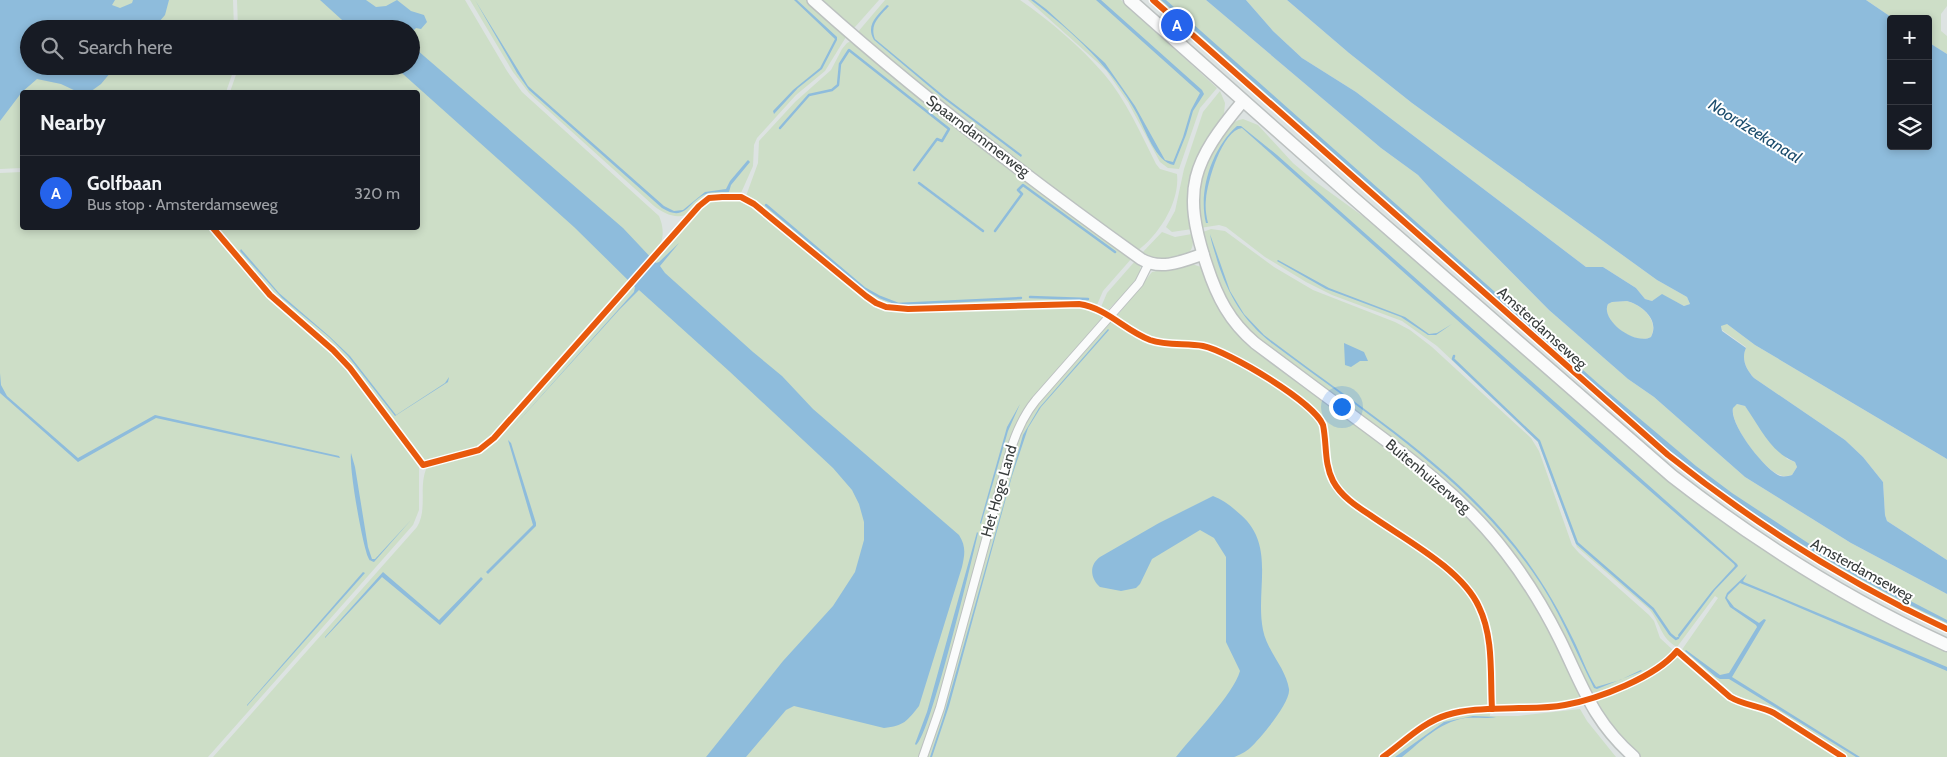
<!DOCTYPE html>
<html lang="en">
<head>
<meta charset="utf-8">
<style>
  :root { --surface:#171b24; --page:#242831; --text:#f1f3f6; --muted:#9ea1a6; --line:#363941; --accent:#2563eb }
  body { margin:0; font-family:Cabin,sans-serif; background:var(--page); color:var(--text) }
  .controls { position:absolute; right:15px; top:15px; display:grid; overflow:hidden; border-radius:5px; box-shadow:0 2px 8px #0003 }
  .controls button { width:45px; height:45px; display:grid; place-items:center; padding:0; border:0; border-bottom:1px solid var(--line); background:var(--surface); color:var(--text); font:25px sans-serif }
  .you { position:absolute; left:1341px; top:406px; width:18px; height:18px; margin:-12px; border:4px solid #fff; border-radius:50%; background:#1a73e8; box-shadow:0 0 0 8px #1a73e833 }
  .badge { display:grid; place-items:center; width:32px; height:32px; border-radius:50%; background:var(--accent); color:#fff; font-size:16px; font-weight:700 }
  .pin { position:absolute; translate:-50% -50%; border:2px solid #fff; box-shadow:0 1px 5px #0006 }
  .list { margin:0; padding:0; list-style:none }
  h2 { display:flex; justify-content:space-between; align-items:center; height:65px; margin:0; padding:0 20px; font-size:21px }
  h2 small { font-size:16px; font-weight:400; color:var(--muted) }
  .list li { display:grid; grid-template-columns:32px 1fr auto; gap:15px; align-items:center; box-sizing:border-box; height:75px; padding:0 20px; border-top:1px solid var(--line) }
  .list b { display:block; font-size:19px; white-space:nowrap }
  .list p { margin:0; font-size:16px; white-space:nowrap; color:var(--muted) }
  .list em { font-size:16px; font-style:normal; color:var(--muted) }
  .icon { flex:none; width:28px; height:28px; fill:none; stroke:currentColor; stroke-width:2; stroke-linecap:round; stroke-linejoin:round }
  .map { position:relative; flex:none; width:1947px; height:757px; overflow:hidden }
  .search { position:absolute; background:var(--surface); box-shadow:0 2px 8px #0003; left:20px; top:20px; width:400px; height:55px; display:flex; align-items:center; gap:12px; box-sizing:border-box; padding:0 18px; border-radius:28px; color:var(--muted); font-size:19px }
  .panel { position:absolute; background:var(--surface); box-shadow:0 2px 8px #0003; left:20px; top:90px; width:400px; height:140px; border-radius:5px }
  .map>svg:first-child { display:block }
</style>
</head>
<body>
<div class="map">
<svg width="1947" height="757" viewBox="0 0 1947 757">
  <rect width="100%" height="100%" fill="#dde3e2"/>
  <g fill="#cddec7">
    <path d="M 0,0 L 233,0 L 234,29 L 29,29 L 29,66 L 235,66 L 226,92 L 22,92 L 22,168 L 0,169 Z"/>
    <path d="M 237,0 L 465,0 L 507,71 L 522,92 L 659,216 C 665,230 664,243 654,254 L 652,253 L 627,282 L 629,284 L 498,432 C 477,453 454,455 426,461 L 421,459 L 351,367 L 336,350 L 273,295 L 215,228 L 418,228 L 418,92 L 230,92 L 239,66 L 411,66 L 411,29 L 238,29 Z"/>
    <path d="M 470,0 L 808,0 L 846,37 L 825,71 L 796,95 L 757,138 L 754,145 L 753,166 L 741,193 C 731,198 719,193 709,196 C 701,199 698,207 691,212 C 679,221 664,214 654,206 L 529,93 L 513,72 Z"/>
    <path d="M 819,0 L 879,0 L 855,27 L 851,28 Z"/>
    <path d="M 885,0 L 1020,0 C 1049,20 1081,47 1104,74 C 1126,100 1141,134 1156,164 L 1160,169 L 1177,174 C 1180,202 1159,235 1137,251 L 985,138 L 857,33 Z"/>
    <path d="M 1028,0 L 1121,0 L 1217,88 L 1200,108 L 1179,169 L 1168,168 L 1160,162 L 1128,102 L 1106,70 Z"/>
    <path d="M 1156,0 L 1206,0 L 1381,148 L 1418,175 L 1445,205 L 1549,310 L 1628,379 L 1654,397 L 1745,477 L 1851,543 L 1947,594 L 1947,627 L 1896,602 L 1817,558 L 1733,502 L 1693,472 L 1629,418 L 1320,143 Z"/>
    <path d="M 1246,0 L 1287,0 L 1349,53 L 1412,103 L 1657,280 L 1687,297 L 1690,304 L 1684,306 L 1662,295 L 1652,301 L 1645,299 L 1636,288 L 1603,267 L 1586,267 L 1356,92 L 1302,58 L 1273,31 Z"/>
    <path d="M 1866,0 L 1947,0 L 1947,6 L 1941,14 L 1941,31 L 1947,36 L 1947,54 L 1928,42 L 1928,19 L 1894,19 Z"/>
    <path d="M 851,41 L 1132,258 L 1103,291 L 1097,305 L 1079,302 L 1059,301 L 905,307 L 880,303 L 866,295 L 772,214 L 746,196 L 758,163 L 759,141 L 795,102 L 831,70 L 842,49 L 847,43 Z"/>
    <path d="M 1220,91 L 1225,103 L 1224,114 L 1205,144 L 1192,229 L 1172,232 L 1166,227 L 1175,211 L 1184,169 L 1203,112 Z"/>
    <path d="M 1243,119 L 1258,125 L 1293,163 L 1313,180 L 1364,217 L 1690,496 L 1947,650 L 1947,757 L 1847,757 L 1773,711 L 1759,704 L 1739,700 L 1731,695 L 1681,651 L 1718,598 L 1715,596 L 1677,647 C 1660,638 1661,623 1649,609 L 1577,547 L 1538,442 L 1437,346 L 1402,321 L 1332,295 L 1306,282 L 1265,257 L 1226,227 L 1219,225 L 1200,228 C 1199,218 1196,206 1197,196 C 1199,174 1218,123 1243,119 Z"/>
    <path d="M 22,172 L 22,228 L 210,228 L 266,293 L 333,352 L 345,366 L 419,466 L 419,510 L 413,525 L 208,757 L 0,757 L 0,173 Z"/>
    <path d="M 716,199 L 736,199 L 749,203 L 855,291 L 879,307 L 909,311 L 1072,305 L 1092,308 L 1105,315 L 1033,397 L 1021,415 L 1014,430 L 933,718 L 919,757 L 213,757 L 417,527 C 428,509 418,486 427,467 L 433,464 L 479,452 L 496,440 L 702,206 L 709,201 Z"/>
    <path d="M 1211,229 L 1225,231 L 1274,267 L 1313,290 L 1395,322 L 1410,330 L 1432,347 L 1531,438 L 1539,451 L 1572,545 L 1579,553 L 1649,615 L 1654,621 L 1660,638 L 1674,651 C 1665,666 1606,697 1589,692 L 1502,542 L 1243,328 L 1218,288 L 1203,232 Z"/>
    <path d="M 1162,232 L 1175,237 L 1192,234 C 1200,264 1159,265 1142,253 Z"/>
    <path d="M 1136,260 L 1140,263 L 1141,274 L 1137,281 L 1107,311 L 1101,307 L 1107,293 Z"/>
    <path d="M 1192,264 L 1201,267 L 1205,272 L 1221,309 L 1441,488 L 1507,560 L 1542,614 L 1580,694 L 1580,698 L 1559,703 L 1499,707 L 1496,705 L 1493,697 C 1490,648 1494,607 1455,571 L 1356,502 L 1339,486 L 1330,468 L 1324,423 L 1319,414 L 1305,401 L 1224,350 L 1199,344 L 1154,339 L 1145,336 L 1116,317 L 1152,272 Z"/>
    <path d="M 1627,301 C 1642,305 1659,320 1651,337 C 1635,346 1600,321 1608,304 L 1612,302 Z"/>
    <path d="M 1111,320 C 1125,325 1136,338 1150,343 C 1168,349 1188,345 1206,349 C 1227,353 1305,402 1317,419 C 1322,426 1322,436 1323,444 C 1326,469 1331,488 1351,504 C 1397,542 1473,568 1485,634 L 1490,716 L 1518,716 L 1580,709 L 1587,721 L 1616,757 L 927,757 L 944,704 L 1015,447 L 1024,424 L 1035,406 Z"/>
    <path d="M 1723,324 L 1727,324 L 1755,345 L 1947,459 L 1947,560 L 1887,521 L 1885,515 L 1883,482 L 1863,457 L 1845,440 L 1754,378 C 1746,369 1741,359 1746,347 L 1722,330 L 1721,326 Z"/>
    <path d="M 1737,404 L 1745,406 L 1787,459 L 1795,462 L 1797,467 L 1792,475 C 1788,476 1784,477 1780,475 C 1764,470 1729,424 1733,407 Z"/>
    <path d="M 1677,655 L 1680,656 L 1730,700 L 1769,713 L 1840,757 L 1639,757 L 1621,740 L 1594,701 L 1598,697 C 1626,688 1657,678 1677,655 Z"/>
  </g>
  <g fill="#8ebcdc" fill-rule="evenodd">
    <path d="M 0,0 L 115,0 L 112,5 L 120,8 L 132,3 L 133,0 L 169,0 L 165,15 L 153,29 L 29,29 L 29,66 L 116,66 L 101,84 L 90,92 L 78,92 L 61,84 L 37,79 L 22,92 L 0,121 Z"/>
    <path d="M 320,0 L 366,0 L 376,7 L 386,6 L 397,0 L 411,11 L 424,15 L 427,22 L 421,29 L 416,28 L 414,30 L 414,43 L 417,50 L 623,228 L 656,263 L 659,262 L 679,243 L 660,266 L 665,273 L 753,352 L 782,376 L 813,409 L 959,535 C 966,546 965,554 962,567 L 919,706 C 907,721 904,726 884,728 L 794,706 L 786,710 L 746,757 L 706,757 L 783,661 L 833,606 L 855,572 L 864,540 L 864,522 L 859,504 L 852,490 L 833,468 L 729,371 L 639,290 L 619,310 L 507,434 L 634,292 L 635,287 L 574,227 L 394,66 L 411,66 L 411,29 L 352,29 Z"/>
    <path d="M 475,0 L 528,86 L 664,206 L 674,211 L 683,210 L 705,192 L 726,189 L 730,181 L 747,161 L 748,160 L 750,162 L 731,185 L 729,192 C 722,193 713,191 706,194 C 688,201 686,223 662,208 L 529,90 L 517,73 Z"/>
    <path d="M 794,0 L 797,0 L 837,37 L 837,40 L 822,69 L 798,88 L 774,114 L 773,111 L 793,90 L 820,68 L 835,39 Z"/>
    <path d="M 1031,0 L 1034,0 L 1046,9 L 1105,63 L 1135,106 L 1165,160 L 1173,162 L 1183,137 L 1191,110 L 1200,93 L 1096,0 L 1101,0 L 1202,90 L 1204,94 L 1193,111 L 1186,135 L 1174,165 C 1156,163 1145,129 1137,114 C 1112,68 1073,32 1031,0 Z"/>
    <path d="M 1161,0 L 1166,0 L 1601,386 L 1696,466 L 1732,493 L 1843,566 L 1947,620 L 1947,623 C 1857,581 1771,529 1692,468 C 1618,411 1549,344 1479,282 C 1373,188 1266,94 1161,0 Z"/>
    <path d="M 1206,0 L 1246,0 L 1273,31 L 1302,58 L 1356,92 L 1586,267 L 1603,267 L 1636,288 L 1645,299 L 1652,301 L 1662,294 L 1684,306 L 1690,304 L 1687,297 L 1657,280 L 1412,103 L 1349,53 L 1287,0 L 1866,0 L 1894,19 L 1891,19 L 1891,146 L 1928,146 L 1928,42 L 1947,54 L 1947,459 L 1755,345 L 1727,324 L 1721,326 L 1722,331 L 1746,348 C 1741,359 1746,369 1754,378 L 1845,440 L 1863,457 L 1883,482 L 1885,515 L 1887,521 L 1947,560 L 1947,594 L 1851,543 L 1745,477 L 1654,397 L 1628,379 L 1549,310 L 1445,205 L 1418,175 L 1381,148 ZM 1627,301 C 1642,305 1660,320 1651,337 C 1635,346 1600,320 1608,304 L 1612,302 ZM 1737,404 L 1745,406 C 1760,427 1770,452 1795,462 L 1797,467 L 1792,475 C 1789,476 1784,477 1780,476 C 1765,470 1729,424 1733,408 Z"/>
    <path d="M 887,5 L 889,6 C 880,16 869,24 875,39 L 945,97 L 1022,155 L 1021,157 L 943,98 L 874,40 C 865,25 878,15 887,5 Z"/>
    <path d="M 1237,126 L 1241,126 L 1277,155 L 1737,564 L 1738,566 L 1715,590 L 1679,638 L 1678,635 L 1712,591 L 1735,566 L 1734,564 L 1596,444 L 1242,128 C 1222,130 1207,183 1206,199 C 1205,207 1206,215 1208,223 L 1206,223 C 1198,191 1212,148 1237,126 Z"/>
    <path d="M 1210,234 L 1230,291 L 1244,314 L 1264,335 C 1356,406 1458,466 1527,561 C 1545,586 1560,612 1573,639 C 1581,655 1587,673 1596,687 L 1620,680 L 1641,670 L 1642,671 L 1597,689 L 1594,688 C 1574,648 1558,607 1532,571 C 1464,475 1366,414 1273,344 C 1244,322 1228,295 1217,260 C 1215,252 1211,242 1210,234 Z"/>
    <path d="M 241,249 L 279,293 L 329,336 L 350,356 L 396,415 L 445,383 L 449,377 L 448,382 L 395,416 L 348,356 L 329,337 L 282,298 L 240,251 Z"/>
    <path d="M 1278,260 L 1329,288 L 1405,317 L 1429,334 L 1437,333 L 1452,324 L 1436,335 L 1428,335 L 1401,317 L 1326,289 L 1277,261 Z"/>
    <path d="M 1108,329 L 1109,330 L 1041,407 L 1028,428 L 1012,476 L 949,706 L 932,757 L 930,757 L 944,715 L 1023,435 L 1039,408 Z"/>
    <path d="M 1344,343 L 1364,352 L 1368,361 L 1360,361 L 1351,367 L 1345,365 Z"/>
    <path d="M 0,373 L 1,385 L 7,396 L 78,458 L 155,415 L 339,456 L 340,458 L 156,418 L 78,462 L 0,393 Z"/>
    <path d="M 1020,404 L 1008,431 L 981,524 L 980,523 L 1007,427 Z"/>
    <path d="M 508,440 L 511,443 L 536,523 L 536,526 L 488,574 L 486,572 L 533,525 Z"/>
    <path d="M 351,453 L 355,467 L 368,547 L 372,559 L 375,559 L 411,520 L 374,562 C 370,560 370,562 368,557 C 362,542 349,469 351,453 Z"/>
    <path d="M 1213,496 C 1224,500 1232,507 1241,515 C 1276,546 1255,590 1263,630 C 1267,651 1286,668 1289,689 C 1291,702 1260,739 1250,748 C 1247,751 1238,756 1234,757 C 1225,757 1188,757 1176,757 C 1193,735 1233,695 1240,671 L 1226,642 L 1226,557 L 1214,538 L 1200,530 L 1152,559 L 1140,584 L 1136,588 L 1121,591 L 1100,587 C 1090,578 1089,565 1100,557 L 1159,523 Z"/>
    <path d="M 977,532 L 978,533 C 972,560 930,736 916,745 L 915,744 L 927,712 Z"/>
    <path d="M 363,572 L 365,573 L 247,706 L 247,705 Z"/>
    <path d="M 383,572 L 439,620 L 481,577 L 483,579 L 440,625 L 382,577 L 325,638 L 325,637 Z"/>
    <path d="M 1747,574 L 1743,581 L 1744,582 L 1947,667 L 1947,671 L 1777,598 L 1740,583 L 1728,595 L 1727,598 L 1734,607 L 1759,623 L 1764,619 L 1766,620 L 1732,677 L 1860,757 L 1856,757 L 1729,679 L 1720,679 L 1716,677 L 1685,651 L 1686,650 L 1720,675 L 1729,673 L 1757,627 L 1756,625 L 1730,607 L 1725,598 L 1727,593 Z"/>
    <path d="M 1473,716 L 1496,717 C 1487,719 1475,717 1465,718 C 1438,723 1422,741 1402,757 L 1395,757 L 1444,722 Z"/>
  </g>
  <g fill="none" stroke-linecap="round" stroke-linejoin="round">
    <g stroke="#8ebcdc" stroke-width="2.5">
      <path d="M 780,128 L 809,95 L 832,90 L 838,85 L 840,64 L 849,50 L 949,129 L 942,141 L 937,139 L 914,170"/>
      <path d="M 919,183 L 983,231"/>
      <path d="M 766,205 L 864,288 L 880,297 L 898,304 L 1021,298"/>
      <path d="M 995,231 L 1022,194 L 1018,190 L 1023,185 L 1115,252"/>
      <path d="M 1030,297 L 1088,299"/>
      <path d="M 1454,356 L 1453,359 L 1539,441 L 1577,543 L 1653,609 L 1670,634 L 1676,639 L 1678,638"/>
    </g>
    <g stroke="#bcc1c0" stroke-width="10">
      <path id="street" d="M 923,757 L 940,708 L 1010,452 C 1016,432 1023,416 1036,400 L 1139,283 L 1149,263"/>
    </g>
    <g stroke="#bcc1c0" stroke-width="14">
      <g id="secondary">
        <path d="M 813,0 C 916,93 1028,178 1141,259 C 1161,271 1183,261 1203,254"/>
        <path d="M 1243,101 C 1192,162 1181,189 1207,266 C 1217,297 1230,322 1255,343 C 1290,369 1326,396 1361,422 C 1414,461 1466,500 1506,553 C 1527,580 1545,610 1560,640 C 1583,687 1593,721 1634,757"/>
      </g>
    </g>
    <g stroke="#bcc1c0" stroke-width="15">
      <path id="primary" d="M 1130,0 L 1351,196 L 1672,476 C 1757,542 1848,600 1947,645"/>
    </g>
    <use href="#street" stroke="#fafbfb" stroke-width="8"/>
    <use href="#secondary" stroke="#fafbfb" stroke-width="11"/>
    <use href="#primary" stroke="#fafbfb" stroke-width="12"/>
    <g stroke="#fff" stroke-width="9">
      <g id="cycleway">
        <path d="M 1153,0 L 1668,455 C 1755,524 1846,582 1947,629"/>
        <path d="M 213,228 L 270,295 L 333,350 L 350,368 L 423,465 L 479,450 L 494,438 L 699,206 L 709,198 L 722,197 L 741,197 L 754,204 L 866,296 L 876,303 L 886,307 L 908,309 L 1079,304 C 1107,308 1124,330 1150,340 C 1167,346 1186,343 1203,346 C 1228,351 1314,402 1323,425 C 1327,444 1324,464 1333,481 C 1341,496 1356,506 1370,515 C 1404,539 1462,569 1479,607 C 1494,638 1490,676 1492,709"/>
        <path d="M 1383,757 C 1403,743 1423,722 1447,715 C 1470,708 1495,709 1519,708 C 1534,708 1550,708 1565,705 C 1598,699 1656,677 1677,651 L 1730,697 C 1743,705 1760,706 1774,713 L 1843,757"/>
      </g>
    </g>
    <use href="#cycleway" stroke="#e8590c" stroke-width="6"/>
  </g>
  <g text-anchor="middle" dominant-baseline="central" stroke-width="4" stroke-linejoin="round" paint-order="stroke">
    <g font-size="15" fill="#383d3d" stroke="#fff">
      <text transform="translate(978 136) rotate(37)">Spaarndammerweg</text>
      <text transform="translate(1542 328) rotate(42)">Amsterdamseweg</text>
      <text transform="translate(1428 476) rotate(40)">Buitenhuizerweg</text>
      <text transform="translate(999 491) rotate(-74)">Het Hoge Land</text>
      <text transform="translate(1862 570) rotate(29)">Amsterdamseweg</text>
    </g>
    <g font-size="16" font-style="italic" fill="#1b4c6c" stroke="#fff">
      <text transform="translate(1755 131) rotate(32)">Noordzeekanaal</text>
    </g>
  </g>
</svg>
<div class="controls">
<button>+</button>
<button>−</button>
<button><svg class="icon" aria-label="layers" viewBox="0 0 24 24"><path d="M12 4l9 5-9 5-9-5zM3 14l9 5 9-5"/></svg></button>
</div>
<div class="you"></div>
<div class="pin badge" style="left:1177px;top:25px">A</div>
<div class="search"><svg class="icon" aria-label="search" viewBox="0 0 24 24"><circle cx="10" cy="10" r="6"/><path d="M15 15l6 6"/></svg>Search here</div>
<section class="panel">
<h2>Nearby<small></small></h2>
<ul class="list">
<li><span class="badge">A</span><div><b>Golfbaan</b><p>Bus stop · Amsterdamseweg</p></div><em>320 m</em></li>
</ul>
</section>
</div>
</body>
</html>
